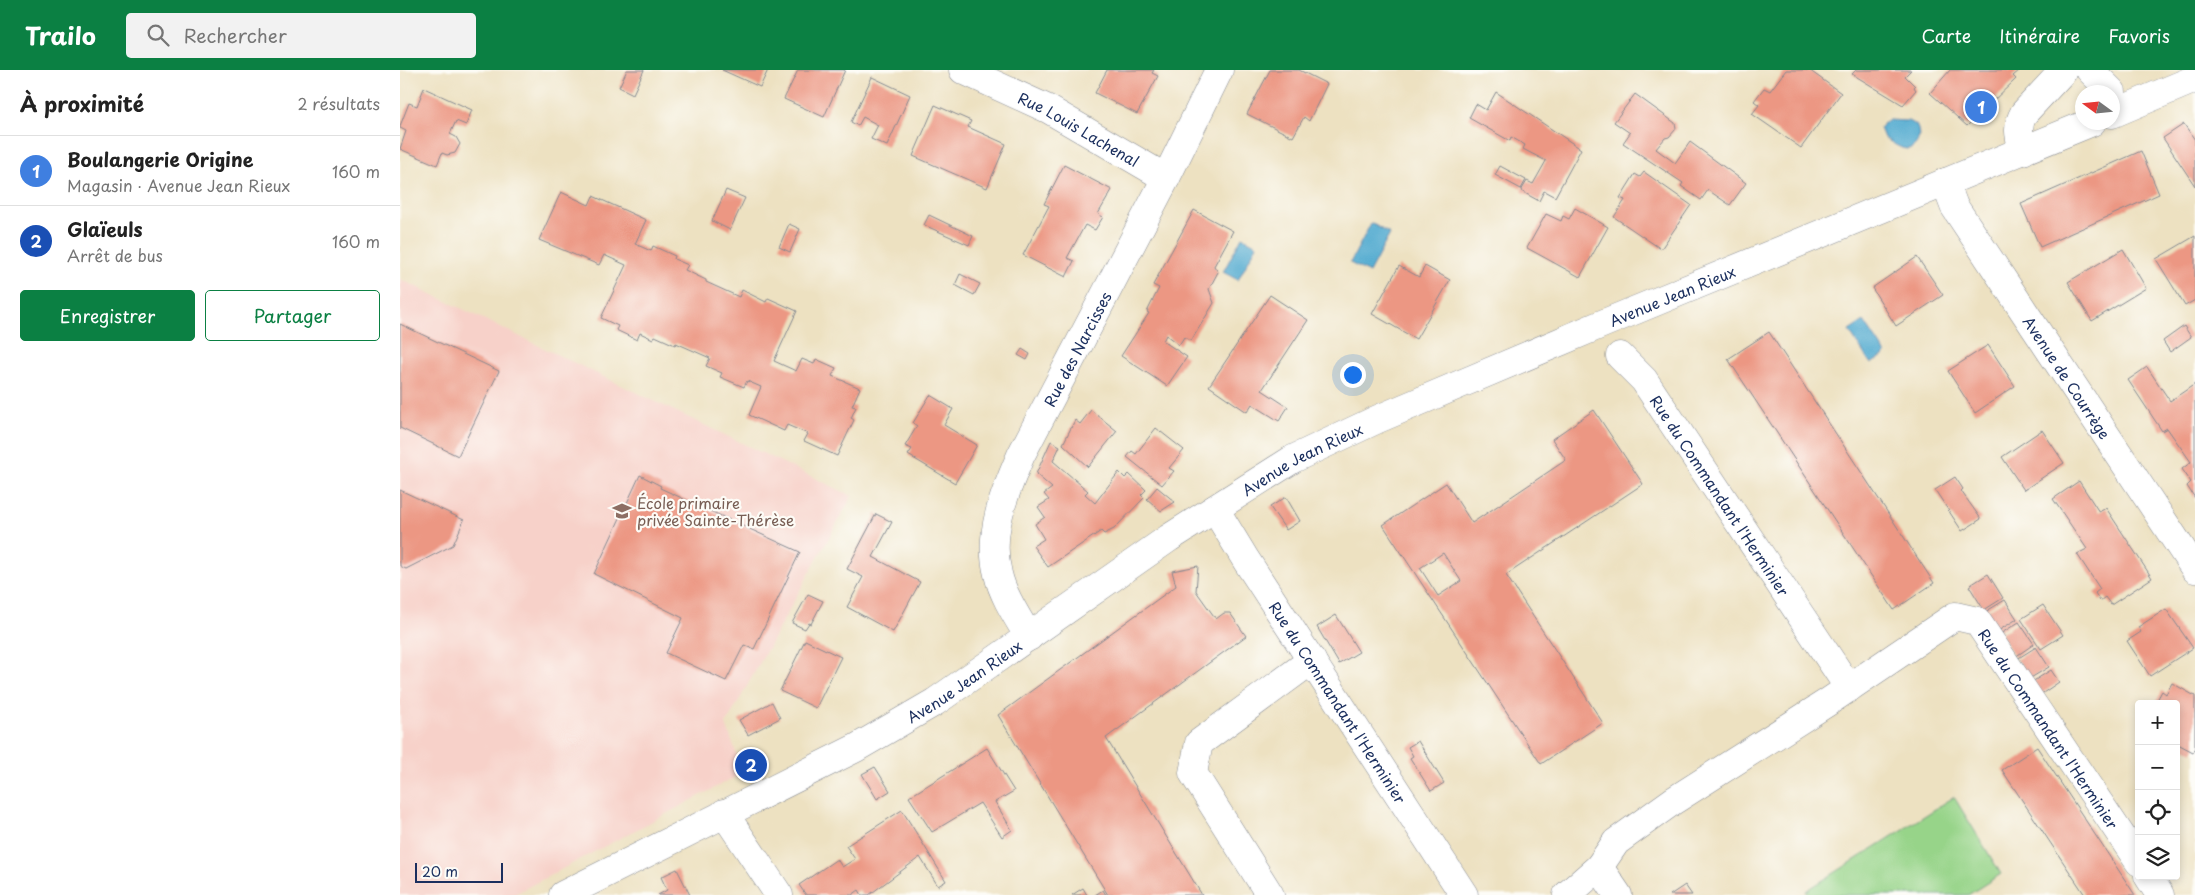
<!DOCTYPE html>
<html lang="fr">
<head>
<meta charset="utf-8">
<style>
  :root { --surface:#fff; --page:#f2f2f2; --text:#222; --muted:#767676; --line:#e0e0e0; --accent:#0b8043 }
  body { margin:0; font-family:"Playpen Sans",sans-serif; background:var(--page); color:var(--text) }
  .controls { position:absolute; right:15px; bottom:15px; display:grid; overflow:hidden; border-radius:5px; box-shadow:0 2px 8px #0003 }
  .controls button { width:45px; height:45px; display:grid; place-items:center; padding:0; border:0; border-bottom:1px solid var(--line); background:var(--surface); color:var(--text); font:25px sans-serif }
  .compass { position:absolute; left:1675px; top:15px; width:45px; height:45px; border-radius:50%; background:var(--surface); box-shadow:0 2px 8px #0003; rotate:285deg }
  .scale { position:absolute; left:15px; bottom:12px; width:88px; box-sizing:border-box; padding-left:5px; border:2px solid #1b2f5e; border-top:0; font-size:14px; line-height:18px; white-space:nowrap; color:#1b2f5e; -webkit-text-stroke:4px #fdfcf7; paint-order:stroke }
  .you { position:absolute; left:952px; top:304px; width:18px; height:18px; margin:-12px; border:4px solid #fff; border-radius:50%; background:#1a73e8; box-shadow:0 0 0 8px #1a73e833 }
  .badge { display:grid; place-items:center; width:32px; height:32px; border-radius:50%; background:var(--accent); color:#fff; font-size:16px; font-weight:700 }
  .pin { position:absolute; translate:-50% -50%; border:2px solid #fff; box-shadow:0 1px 5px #0006 }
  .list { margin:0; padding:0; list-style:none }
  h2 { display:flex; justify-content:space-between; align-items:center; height:65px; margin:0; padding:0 20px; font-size:21px }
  h2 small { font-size:16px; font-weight:400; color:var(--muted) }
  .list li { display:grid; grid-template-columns:32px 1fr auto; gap:15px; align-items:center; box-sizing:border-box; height:70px; padding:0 20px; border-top:1px solid var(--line) }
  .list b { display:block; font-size:19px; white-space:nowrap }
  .list p { margin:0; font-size:16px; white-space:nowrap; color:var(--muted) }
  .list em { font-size:16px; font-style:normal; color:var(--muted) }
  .actions { display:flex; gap:10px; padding:15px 20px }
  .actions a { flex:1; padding:11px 0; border:1px solid var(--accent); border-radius:5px; text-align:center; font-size:18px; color:var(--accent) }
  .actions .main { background:var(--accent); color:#fff }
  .icon { flex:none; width:28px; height:28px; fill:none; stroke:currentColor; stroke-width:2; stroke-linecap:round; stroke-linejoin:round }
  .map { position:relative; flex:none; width:1795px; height:825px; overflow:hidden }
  header { display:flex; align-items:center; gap:30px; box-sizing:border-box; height:70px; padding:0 25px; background:var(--accent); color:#fff }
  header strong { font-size:24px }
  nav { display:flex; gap:28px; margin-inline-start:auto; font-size:18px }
  .search { width:350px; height:45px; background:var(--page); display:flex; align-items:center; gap:12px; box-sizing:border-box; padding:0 18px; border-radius:5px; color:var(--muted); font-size:19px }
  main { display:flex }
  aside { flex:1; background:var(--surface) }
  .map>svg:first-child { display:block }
</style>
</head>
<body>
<header>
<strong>Trailo</strong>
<div class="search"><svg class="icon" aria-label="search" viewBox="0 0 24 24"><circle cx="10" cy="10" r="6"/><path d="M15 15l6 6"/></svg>Rechercher</div>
<nav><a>Carte</a><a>Itinéraire</a><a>Favoris</a></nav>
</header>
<main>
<aside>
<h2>À proximité<small>2 résultats</small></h2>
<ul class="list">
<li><span class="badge" style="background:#3f7fe0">1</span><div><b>Boulangerie Origine</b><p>Magasin · Avenue Jean Rieux</p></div><em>160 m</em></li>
<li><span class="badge" style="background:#1a4fb4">2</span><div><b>Glaïeuls</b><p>Arrêt de bus</p></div><em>160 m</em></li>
</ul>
<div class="actions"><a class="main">Enregistrer</a><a>Partager</a></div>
</aside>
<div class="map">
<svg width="1795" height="825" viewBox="0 0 1795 825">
  <rect width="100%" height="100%" fill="#fdfcf7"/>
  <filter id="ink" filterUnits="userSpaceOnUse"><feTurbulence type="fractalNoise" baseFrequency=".02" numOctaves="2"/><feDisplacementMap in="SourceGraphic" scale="10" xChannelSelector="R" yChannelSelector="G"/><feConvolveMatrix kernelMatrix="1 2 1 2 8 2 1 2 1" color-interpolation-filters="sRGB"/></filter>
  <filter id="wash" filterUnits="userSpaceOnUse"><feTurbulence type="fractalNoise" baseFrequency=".0096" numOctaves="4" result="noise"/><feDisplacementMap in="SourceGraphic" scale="20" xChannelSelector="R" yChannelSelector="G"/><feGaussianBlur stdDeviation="1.12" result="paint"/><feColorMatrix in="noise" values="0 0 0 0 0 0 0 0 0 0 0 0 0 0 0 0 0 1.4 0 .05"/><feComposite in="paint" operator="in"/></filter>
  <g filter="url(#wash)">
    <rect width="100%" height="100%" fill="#ede1c1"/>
    <path fill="#f7d1c9" d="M 0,209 L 452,426 L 326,654 L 343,703 L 113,825 L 0,825 Z"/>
    <path fill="#97d489" stroke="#598274" d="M 1554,727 L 1601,804 L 1568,825 L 1409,825 L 1406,821 Z"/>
    <g fill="#53abd0" stroke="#376d97">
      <path d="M 1489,50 L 1508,51 L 1516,55 C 1523,66 1516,83 1502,78 C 1496,76 1490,71 1484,68 L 1480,58 L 1483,53 Z"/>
      <path d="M 971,153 L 990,164 L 969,203 L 950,193 Z"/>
      <path d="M 842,167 L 857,175 L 838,210 L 823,202 Z"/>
      <path d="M 1464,251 L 1486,284 L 1471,294 L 1449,261 Z"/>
    </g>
    <g id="blocks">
      <g fill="#ec9783" fill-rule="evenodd">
        <path d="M 227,0 L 244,0 L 233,24 L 219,17 Z"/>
        <path d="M 322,0 L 368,0 L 360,17 Z"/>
        <path d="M 398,0 L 445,0 L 424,47 L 384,29 Z"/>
        <path d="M 707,0 L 754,0 L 752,3 L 758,6 L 737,44 L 695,23 Z"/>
        <path d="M 870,0 L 899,0 L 927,14 L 909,51 L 904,47 L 893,67 L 847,44 Z"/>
        <path d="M 1386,0 L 1409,0 L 1441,23 L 1401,78 L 1352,44 L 1359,35 L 1354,31 L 1364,18 L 1370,21 Z"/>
        <path d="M 1456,0 L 1511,0 L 1505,6 L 1515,16 L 1514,17 L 1516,20 L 1503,35 L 1452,4 Z"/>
        <path d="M 1550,0 L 1620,0 L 1613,6 L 1616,9 L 1567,56 L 1530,23 Z"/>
        <path d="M 472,7 L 510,25 L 487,76 L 471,69 L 478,55 L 463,47 L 458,56 L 451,52 Z"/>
        <path d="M 24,18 L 72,40 L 66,55 L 56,51 L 50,64 L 56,67 L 60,74 L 55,83 L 47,85 L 42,83 L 37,95 L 0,79 L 6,61 L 0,58 L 0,56 L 9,33 L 17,36 Z"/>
        <path d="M 1096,22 L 1181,79 L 1155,127 L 1144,121 L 1139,131 L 1121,121 L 1127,111 L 1133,114 L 1146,91 L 1123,79 L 1125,75 L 1111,67 L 1110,71 L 1069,48 L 1076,34 L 1086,40 Z"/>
        <path d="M 1235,24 L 1275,53 L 1276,59 L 1269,67 L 1265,68 L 1256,79 L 1275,93 L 1290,72 L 1346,113 L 1330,135 L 1308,120 L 1301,130 L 1281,116 L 1283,113 L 1223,73 L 1230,63 L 1214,52 Z"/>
        <path d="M 535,35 L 571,51 L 568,57 L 606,74 L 587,118 L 513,86 Z"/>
        <path d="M 1784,54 L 1795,70 L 1795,116 L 1763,68 Z"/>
        <path d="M 1741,81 L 1759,124 L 1640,177 L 1621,134 Z"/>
        <path d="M 664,95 L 712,120 L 698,144 L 703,147 L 695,160 L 685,155 L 667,188 L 674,191 L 666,207 L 623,185 L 649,136 L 644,134 Z"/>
        <path d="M 1100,96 L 1126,110 L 1121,119 L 1095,105 Z"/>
        <path d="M 1244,102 L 1291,135 L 1261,179 L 1214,147 L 1225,130 L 1220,128 L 1235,104 L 1240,107 Z"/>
        <path d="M 326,120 L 345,128 L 330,160 L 312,151 Z"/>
        <path d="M 161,122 L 189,135 L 193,126 L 246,150 L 235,174 L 251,181 L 253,176 L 275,186 L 274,189 L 288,195 L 285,200 L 306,210 L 306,212 L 339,227 L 342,220 L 366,232 L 368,228 L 397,241 L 374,291 L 396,301 L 402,289 L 414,294 L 416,289 L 436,298 L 432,306 L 460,318 L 452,336 L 456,337 L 451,348 L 454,350 L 437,386 L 404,371 L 408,364 L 387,355 L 384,361 L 349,345 L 361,317 L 347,311 L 344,317 L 320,307 L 322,303 L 306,296 L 310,288 L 276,273 L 275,275 L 255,266 L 253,269 L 240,263 L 237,270 L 216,260 L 218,256 L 201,248 L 226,195 L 204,185 L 199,195 L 139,170 Z"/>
        <path d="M 1175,138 L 1208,157 L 1180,207 L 1127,178 L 1146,144 L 1161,151 L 1163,146 L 1169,149 Z"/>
        <path d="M 794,140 L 833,161 L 814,196 L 818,202 L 809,219 L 814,233 L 791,271 L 784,267 L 779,275 L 766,265 L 763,271 L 787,287 L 767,316 L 721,286 L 749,243 L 747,242 L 759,218 L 753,215 Z"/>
        <path d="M 529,145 L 573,166 L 569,175 L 524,155 Z"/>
        <path d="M 389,154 L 400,159 L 390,182 L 379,177 Z"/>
        <path d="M 1795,166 L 1795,230 L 1785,236 L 1756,189 Z"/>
        <path d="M 1723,179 L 1746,218 L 1692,251 L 1668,212 Z"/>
        <path d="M 1517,187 L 1543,225 L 1496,256 L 1472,218 Z"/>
        <path d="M 999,196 L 1019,207 L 1025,196 L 1050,210 L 1016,269 L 972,244 Z"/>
        <path d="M 560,204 L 580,214 L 574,225 L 555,215 Z"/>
        <path d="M 870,225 L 908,250 L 862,320 L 888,337 L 879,351 L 852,334 L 847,342 L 809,316 Z"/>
        <path d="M 0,254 L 99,301 L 58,386 L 0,358 Z"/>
        <path d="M 1784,256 L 1791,267 L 1770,282 L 1763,271 Z"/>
        <path d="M 1369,262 L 1534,513 L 1494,540 L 1328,289 Z"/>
        <path d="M 1588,275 L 1615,316 L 1575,343 L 1548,301 Z"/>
        <path d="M 622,279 L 630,284 L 627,290 L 618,285 Z"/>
        <path d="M 1747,297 L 1770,331 L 1795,314 L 1795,428 L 1787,416 L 1791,412 L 1782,399 L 1791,392 L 1767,358 L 1762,361 L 1728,310 Z"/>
        <path d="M 530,325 L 553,339 L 544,355 L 577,375 L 555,413 L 508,385 L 512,379 L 505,376 L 517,356 L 513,353 Z"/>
        <path d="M 691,340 L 717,361 L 688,397 L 663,374 L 675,350 L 680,354 Z"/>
        <path d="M 1194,340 L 1243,414 L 1106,505 L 1203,653 L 1141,694 L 983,455 L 1046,413 L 1072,453 L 1166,390 L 1152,369 ZM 1043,483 L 1061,511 L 1038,526 L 1020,498 Z"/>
        <path d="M 756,358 L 784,380 L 769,398 L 774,401 L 762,415 L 727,387 L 732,381 L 736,384 Z"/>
        <path d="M 1642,360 L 1664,393 L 1624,420 L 1602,387 Z"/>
        <path d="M 651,371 L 660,376 L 653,391 L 688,421 L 685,424 L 695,433 L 719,402 L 725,408 L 729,404 L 746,420 L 741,425 L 744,428 L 714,459 L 704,464 L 701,461 L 648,497 L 633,476 L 644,469 L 635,454 L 645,447 L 638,437 L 649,430 L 644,424 L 652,418 L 636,404 Z"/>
        <path d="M 240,405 L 261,416 L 260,418 L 400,482 L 354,579 L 344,575 L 326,611 L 266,583 L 283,548 L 194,504 Z"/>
        <path d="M 1555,407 L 1563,419 L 1561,421 L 1581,449 L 1562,461 L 1535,420 Z"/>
        <path d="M 1679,411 L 1699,442 L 1706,438 L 1752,508 L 1711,535 L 1705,527 L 1700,531 L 1695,523 L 1700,519 L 1677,484 L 1687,479 L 1653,429 Z"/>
        <path d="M 757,417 L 775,432 L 761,441 L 747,429 Z"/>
        <path d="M 0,420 L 64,450 L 53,475 L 6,499 L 0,496 Z"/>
        <path d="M 886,427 L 900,451 L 886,460 L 870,437 Z"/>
        <path d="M 476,444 L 492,452 L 473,487 L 520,512 L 493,562 L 447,537 L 463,507 L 447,499 Z"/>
        <path d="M 798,496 L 796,521 L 816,549 L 824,543 L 830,543 L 846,566 L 706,668 L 802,825 L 708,825 L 598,645 L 776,516 L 772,501 Z"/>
        <path d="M 1588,504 L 1603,528 L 1584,540 L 1569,516 Z"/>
        <path d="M 408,524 L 423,531 L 411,554 L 409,553 L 405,559 L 392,553 Z"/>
        <path d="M 1605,530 L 1617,549 L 1598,561 L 1585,542 Z"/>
        <path d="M 1643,535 L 1663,565 L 1641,579 L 1621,549 Z"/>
        <path d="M 1766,539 L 1793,578 L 1750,606 L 1727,571 L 1741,562 L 1738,557 Z"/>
        <path d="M 936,545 L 959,582 L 939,594 L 917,557 Z"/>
        <path d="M 1619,552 L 1634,574 L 1615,587 L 1600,564 Z"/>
        <path d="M 405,570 L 441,587 L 416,638 L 380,621 Z"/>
        <path d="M 1636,577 L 1649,597 L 1629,609 L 1617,589 Z"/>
        <path d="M 1651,600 L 1659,612 L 1640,625 L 1632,612 Z"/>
        <path d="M 1772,613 L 1795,626 L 1795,678 L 1793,682 L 1776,673 L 1776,634 L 1756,632 L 1762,621 L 1766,624 Z"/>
        <path d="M 372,632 L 380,648 L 348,665 L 339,650 Z"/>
        <path d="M 1018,671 L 1044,713 L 1031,721 L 1010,688 L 1013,686 L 1008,677 Z"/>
        <path d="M 1637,677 L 1735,825 L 1685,825 L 1602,700 Z"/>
        <path d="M 587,678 L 614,721 L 595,732 L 612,760 L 602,767 L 580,733 L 532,762 L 509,727 Z"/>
        <path d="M 475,697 L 490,721 L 477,729 L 462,704 Z"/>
        <path d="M 502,740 L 546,811 L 538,816 L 520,787 L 469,825 L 462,825 L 459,820 L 452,825 L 406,825 L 399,815 L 437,789 L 442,797 L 455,789 L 446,776 Z"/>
        <path d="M 277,799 L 290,825 L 258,825 L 267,820 L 261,807 Z"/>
        <path d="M 1285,815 L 1292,825 L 1270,825 Z"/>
        <path d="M 683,818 L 687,825 L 672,825 Z"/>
        <path d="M 703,820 L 706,825 L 695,825 Z"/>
      </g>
    </g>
  </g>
  <g filter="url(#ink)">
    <use href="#blocks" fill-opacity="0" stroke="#848890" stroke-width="1"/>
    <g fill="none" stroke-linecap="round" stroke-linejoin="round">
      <g stroke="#848890" stroke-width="29">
        <g id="minor">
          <path id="s1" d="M 563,0 L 648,39 L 766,108"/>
          <path d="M 1690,0 L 1712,22"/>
          <path d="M 1623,81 C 1619,66 1616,57 1624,43 L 1664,0"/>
          <path id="s2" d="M 1545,112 L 1554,136 L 1795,499"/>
          <path id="s3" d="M 1220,286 L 1244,310 L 1449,618"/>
          <path id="s4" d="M 815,439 L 846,490 L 1064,825"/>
          <path id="s5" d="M 629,567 C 618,548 603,526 598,504 C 587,463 605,422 621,385 L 766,108 L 819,0"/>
          <path d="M 324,743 L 379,825"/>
          <path d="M 1199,797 L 1218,825"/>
          <path d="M 1748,806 L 1760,825"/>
          <path d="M 870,825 L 793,703 L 799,673 L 912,590"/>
          <path id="s6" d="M 1167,825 L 1199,797 L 1216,772 L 1273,731 L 1428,632 L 1555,546 L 1577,551 L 1739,792"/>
        </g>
      </g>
      <g stroke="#848890" stroke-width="29">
        <g id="major">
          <path d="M 1712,44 L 1795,9"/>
          <path id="s7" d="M 163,825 L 456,678 L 535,632 L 769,468 L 893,389 L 978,349 L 1202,254 L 1692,52"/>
        </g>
      </g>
      <use href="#minor" stroke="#fff" stroke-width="28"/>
      <use href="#major" stroke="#fff" stroke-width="28"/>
    </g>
  </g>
  <defs>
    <g id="school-bare" transform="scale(1.5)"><path d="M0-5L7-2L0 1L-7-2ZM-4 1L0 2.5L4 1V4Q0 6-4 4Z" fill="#8d6e63" stroke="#fdfcf7" stroke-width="2.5" paint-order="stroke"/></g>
  </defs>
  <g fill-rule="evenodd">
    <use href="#school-bare" x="222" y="441"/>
  </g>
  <g text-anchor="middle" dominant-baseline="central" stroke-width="4.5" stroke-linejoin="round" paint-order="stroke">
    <g font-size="15" fill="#1b2f5e" stroke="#fdfcf7">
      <text stroke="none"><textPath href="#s1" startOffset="130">Rue Louis Lachenal</textPath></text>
      <text stroke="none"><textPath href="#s7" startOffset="1265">Avenue Jean Rieux</textPath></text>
      <text stroke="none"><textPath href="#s5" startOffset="314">Rue des Narcisses</textPath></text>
      <text stroke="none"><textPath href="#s2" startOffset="231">Avenue de Courrège</textPath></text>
      <text stroke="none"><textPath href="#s7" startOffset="860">Avenue Jean Rieux</textPath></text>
      <text stroke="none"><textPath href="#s3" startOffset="172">Rue du Commandant l'Herminier</textPath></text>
      <text stroke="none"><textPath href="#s7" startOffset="455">Avenue Jean Rieux</textPath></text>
      <text stroke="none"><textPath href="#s4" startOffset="229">Rue du Commandant l'Herminier</textPath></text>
      <text stroke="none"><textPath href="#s6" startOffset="632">Rue du Commandant l'Herminier</textPath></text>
    </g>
    <g font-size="15" fill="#785e54" stroke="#fdfcf7" text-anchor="start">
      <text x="237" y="432">École primaire<tspan x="237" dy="17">privée Sainte-Thérèse</tspan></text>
    </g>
  </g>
</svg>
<div class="controls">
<button>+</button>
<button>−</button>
<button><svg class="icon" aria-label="locate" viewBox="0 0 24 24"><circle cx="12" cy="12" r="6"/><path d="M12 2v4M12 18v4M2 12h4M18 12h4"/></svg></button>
<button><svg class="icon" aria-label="layers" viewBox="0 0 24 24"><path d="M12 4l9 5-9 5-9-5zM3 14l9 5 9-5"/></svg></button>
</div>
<svg class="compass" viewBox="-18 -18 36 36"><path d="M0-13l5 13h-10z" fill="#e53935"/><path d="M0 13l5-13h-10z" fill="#767676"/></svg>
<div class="scale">20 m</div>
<div class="you"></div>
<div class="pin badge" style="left:1581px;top:37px;background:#3f7fe0">1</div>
<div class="pin badge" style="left:351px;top:695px;background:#1a4fb4">2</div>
</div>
</main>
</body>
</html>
